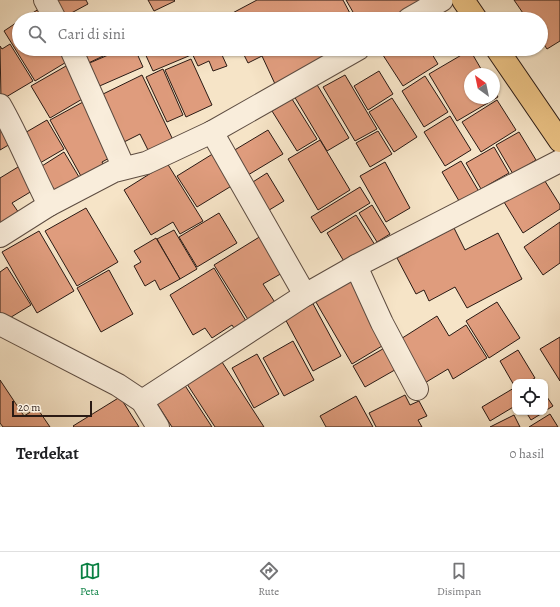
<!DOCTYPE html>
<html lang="id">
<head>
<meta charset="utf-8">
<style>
  :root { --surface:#fff; --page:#f6f6f6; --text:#202124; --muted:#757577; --line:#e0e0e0; --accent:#0b8043 }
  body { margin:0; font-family:Alegreya,serif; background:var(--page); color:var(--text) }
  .controls { position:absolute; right:12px; bottom:12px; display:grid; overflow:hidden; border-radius:8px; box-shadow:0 1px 3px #0004 }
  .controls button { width:36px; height:36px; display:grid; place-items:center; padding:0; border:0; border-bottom:1px solid var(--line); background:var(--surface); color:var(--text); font:20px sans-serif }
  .compass { position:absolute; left:464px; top:68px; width:36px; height:36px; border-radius:50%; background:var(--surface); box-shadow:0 1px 3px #0004; rotate:327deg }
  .scale { position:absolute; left:12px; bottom:10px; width:80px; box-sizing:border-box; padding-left:4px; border:2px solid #2a1a14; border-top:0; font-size:11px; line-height:14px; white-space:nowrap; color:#2a1a14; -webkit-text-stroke:3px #f9eddb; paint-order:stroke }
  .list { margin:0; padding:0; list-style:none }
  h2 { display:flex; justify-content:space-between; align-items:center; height:52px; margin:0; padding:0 16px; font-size:17px }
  h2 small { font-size:13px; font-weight:400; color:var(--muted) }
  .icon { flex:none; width:22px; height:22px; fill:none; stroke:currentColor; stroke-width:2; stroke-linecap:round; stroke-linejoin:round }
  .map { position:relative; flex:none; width:560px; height:427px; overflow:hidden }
  .search { position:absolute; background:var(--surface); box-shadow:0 1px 3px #0004; left:12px; right:12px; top:12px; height:44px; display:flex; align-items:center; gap:10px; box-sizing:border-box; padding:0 14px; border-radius:22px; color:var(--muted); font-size:15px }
  .sheet { height:124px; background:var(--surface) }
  nav { display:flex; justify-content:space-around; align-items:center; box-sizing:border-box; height:56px; border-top:1px solid var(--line); background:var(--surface); font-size:11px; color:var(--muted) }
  nav a { display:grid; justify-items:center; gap:2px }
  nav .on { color:var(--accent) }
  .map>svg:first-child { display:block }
</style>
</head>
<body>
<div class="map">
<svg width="560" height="427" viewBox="0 0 560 427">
  <rect width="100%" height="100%" fill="#f6e4c7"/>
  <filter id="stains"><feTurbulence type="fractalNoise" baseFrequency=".005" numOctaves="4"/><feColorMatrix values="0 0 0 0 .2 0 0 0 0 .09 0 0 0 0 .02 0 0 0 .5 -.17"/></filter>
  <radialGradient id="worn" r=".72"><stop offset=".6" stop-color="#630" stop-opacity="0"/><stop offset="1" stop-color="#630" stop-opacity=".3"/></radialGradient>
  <g fill="#df9c7d" stroke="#2a1a14">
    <path d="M 53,0 L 86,0 L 88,4 L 62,18 Z"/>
    <path d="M 148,0 L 174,0 L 175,1 L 154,11 Z"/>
    <path d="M 257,0 L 343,0 L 353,19 L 226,19 L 225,17 Z"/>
    <path d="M 346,0 L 426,0 L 391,19 L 357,19 Z"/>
    <path d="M 514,0 L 560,0 L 560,41 L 547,49 L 541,40 L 541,19 L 527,19 Z"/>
    <path d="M 42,7 L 49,19 L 23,19 Z"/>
    <path d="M 19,21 L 19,49 L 68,49 L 73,58 L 35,81 L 4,31 Z"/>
    <path d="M 10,44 L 33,81 L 1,100 L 0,46 L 2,49 Z"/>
    <path d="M 74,49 L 118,49 L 82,66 Z"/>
    <path d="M 122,49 L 135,49 L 143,67 L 95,88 L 85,65 Z"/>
    <path d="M 143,49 L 189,49 L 191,55 L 153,71 Z"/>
    <path d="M 190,49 L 232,49 L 233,50 L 222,55 L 227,66 L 213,71 L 209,61 L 198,66 Z"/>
    <path d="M 241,49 L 343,49 L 275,84 L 262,56 L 248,63 Z"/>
    <path d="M 379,49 L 429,49 L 438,64 L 403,86 Z"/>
    <path d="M 470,50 L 484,74 L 470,74 L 470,98 L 494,98 L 494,91 L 498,97 L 457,121 L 429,74 Z"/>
    <path d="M 191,59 L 212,105 L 186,117 L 165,70 Z"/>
    <path d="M 66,66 L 84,98 L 50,118 L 31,86 Z"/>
    <path d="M 163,69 L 183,115 L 167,122 L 146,77 Z"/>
    <path d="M 379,71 L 393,94 L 368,110 L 354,86 Z"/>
    <path d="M 142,75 L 173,140 L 149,152 L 140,134 L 122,143 L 99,96 Z"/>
    <path d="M 345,75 L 377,129 L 355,141 L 323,87 Z"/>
    <path d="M 425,76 L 448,112 L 424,127 L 402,91 Z"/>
    <path d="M 316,83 L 349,138 L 327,151 L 294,96 Z"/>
    <path d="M 392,98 L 417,137 L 394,152 L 369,112 Z"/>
    <path d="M 292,99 L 317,139 L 297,151 L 272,111 Z"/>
    <path d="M 497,100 L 516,130 L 481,152 L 462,122 Z"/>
    <path d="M 83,102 L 113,156 L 102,162 L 104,166 L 82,178 L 50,120 Z"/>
    <path d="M 0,111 L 17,140 L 0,150 Z"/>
    <path d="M 450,116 L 471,150 L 445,166 L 424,132 Z"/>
    <path d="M 47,120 L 64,149 L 40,163 L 23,134 Z"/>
    <path d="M 268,130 L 283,154 L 248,175 L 233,151 Z"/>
    <path d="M 378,131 L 392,154 L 370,167 L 356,143 Z"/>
    <path d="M 519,132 L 536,160 L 513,174 L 496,145 Z"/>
    <path d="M 320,140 L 350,190 L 318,210 L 288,159 Z"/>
    <path d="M 494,147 L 509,173 L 481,189 L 466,163 Z"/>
    <path d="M 219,150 L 238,182 L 197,207 L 177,176 Z"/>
    <path d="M 64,152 L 79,177 L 55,191 L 52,186 L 46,190 L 34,171 Z"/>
    <path d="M 461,161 L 481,195 L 462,206 L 442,172 Z"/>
    <path d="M 385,162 L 410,208 L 386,222 L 360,176 Z"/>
    <path d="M 167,163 L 203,221 L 180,234 L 173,222 L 151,235 L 124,190 Z"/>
    <path d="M 23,164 L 37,188 L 12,203 L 19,213 L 0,225 L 0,178 Z"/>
    <path d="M 267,173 L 284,201 L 261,215 L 245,187 Z"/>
    <path d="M 543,178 L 560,205 L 560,209 L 523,233 L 504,202 Z"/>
    <path d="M 360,187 L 370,203 L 321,233 L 311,217 Z"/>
    <path d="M 372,205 L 390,234 L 377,242 L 359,213 Z"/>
    <path d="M 86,208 L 118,262 L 77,286 L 45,231 Z"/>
    <path d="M 219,213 L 237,243 L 197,267 L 179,237 Z"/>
    <path d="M 356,215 L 375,245 L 345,263 L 327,233 Z"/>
    <path d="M 560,222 L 560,263 L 543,275 L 524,247 Z"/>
    <path d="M 454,228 L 465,250 L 498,233 L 522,279 L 467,308 L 455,287 L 429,301 L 424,290 L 416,294 L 397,258 Z"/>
    <path d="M 174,230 L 197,269 L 180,279 L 157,239 Z"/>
    <path d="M 39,231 L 74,291 L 37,313 L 2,252 Z"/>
    <path d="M 261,236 L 284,272 L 263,284 L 276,304 L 249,321 L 214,265 Z"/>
    <path d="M 156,238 L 180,279 L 160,290 L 155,280 L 145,286 L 134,266 L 141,262 L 134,251 Z"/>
    <path d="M 7,267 L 31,305 L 3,322 L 0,316 L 0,272 Z"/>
    <path d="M 214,268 L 246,321 L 234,328 L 232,325 L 212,338 L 205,328 L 193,335 L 170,295 Z"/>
    <path d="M 109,270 L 133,314 L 101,332 L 77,288 Z"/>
    <path d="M 349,276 L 387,343 L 352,364 L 313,297 Z"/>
    <path d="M 311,300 L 341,356 L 313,371 L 283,315 Z"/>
    <path d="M 497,302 L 520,338 L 489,358 L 466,321 Z"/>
    <path d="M 437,316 L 449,336 L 466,325 L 487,358 L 453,379 L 448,369 L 423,384 L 396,342 Z"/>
    <path d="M 560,337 L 560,381 L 540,349 Z"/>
    <path d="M 293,341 L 314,380 L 284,396 L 263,358 Z"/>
    <path d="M 388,346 L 400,367 L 365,387 L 353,366 Z"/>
    <path d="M 518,350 L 535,378 L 528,382 L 515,382 L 515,387 L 500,361 Z"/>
    <path d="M 257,354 L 279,394 L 254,408 L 232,368 Z"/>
    <path d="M 222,362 L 264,427 L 215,427 L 187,384 Z"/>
    <path d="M 0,380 L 24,416 L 37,408 L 50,427 L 3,427 L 0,423 Z"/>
    <path d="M 184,384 L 212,427 L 172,427 L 156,402 Z"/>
    <path d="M 514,388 L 515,406 L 490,421 L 482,407 Z"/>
    <path d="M 545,394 L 553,406 L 545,411 Z"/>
    <path d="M 405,395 L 410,405 L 419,401 L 427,416 L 418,420 L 422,427 L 376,427 L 369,413 Z"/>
    <path d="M 356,396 L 373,427 L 326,427 L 320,416 Z"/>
    <path d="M 120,397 L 139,427 L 74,427 L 73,426 Z"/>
    <path d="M 526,412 L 544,412 L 531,420 Z"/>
    <path d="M 550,414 L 558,427 L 529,427 Z"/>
    <path d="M 514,415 L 520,427 L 490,427 Z"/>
  </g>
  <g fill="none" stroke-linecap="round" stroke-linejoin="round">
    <g stroke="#5d4c41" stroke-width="24">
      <g id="minor">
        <path d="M 45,0 L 55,19"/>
        <path d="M 409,19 L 442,0"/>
        <path d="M 71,49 L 124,168"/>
        <path d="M 0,105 C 19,138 32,172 49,205"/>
        <path d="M 212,132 L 305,295"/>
        <path d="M 0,236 L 49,205 L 114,171 L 146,163 L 212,132 L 358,49"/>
        <path d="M 356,266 L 382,323 L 417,389"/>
        <path d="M 0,324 L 118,385 L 142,401 L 158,427"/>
        <path d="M 142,401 L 305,295 L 356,266 L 560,161"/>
      </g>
    </g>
    <g stroke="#2a1a14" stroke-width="24">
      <g id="major">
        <path d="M 463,0 L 476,19"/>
        <path d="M 497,49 L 560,141"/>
      </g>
    </g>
    <use href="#minor" stroke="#f9eddb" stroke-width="22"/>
    <use href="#major" stroke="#ebc284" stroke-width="22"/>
  </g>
  <rect width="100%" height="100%" filter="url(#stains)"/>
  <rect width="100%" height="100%" fill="url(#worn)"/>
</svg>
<div class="controls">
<button><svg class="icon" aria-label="locate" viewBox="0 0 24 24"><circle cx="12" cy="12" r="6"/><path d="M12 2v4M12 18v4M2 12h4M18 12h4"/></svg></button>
</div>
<svg class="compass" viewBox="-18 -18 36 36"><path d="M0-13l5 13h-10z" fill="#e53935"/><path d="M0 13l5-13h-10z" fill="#757577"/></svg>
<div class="scale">20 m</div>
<div class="search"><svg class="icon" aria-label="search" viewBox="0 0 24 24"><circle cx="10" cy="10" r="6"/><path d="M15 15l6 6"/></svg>Cari di sini</div>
</div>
<section class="sheet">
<h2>Terdekat<small>0 hasil</small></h2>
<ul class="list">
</ul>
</section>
<nav>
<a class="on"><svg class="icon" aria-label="map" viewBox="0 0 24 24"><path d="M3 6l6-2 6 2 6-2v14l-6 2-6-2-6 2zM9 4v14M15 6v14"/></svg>Peta</a>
<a><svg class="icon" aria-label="directions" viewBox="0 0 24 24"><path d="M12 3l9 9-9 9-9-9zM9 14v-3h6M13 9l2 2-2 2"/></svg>Rute</a>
<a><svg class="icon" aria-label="saved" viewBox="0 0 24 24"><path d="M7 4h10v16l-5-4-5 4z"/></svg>Disimpan</a>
</nav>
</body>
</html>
